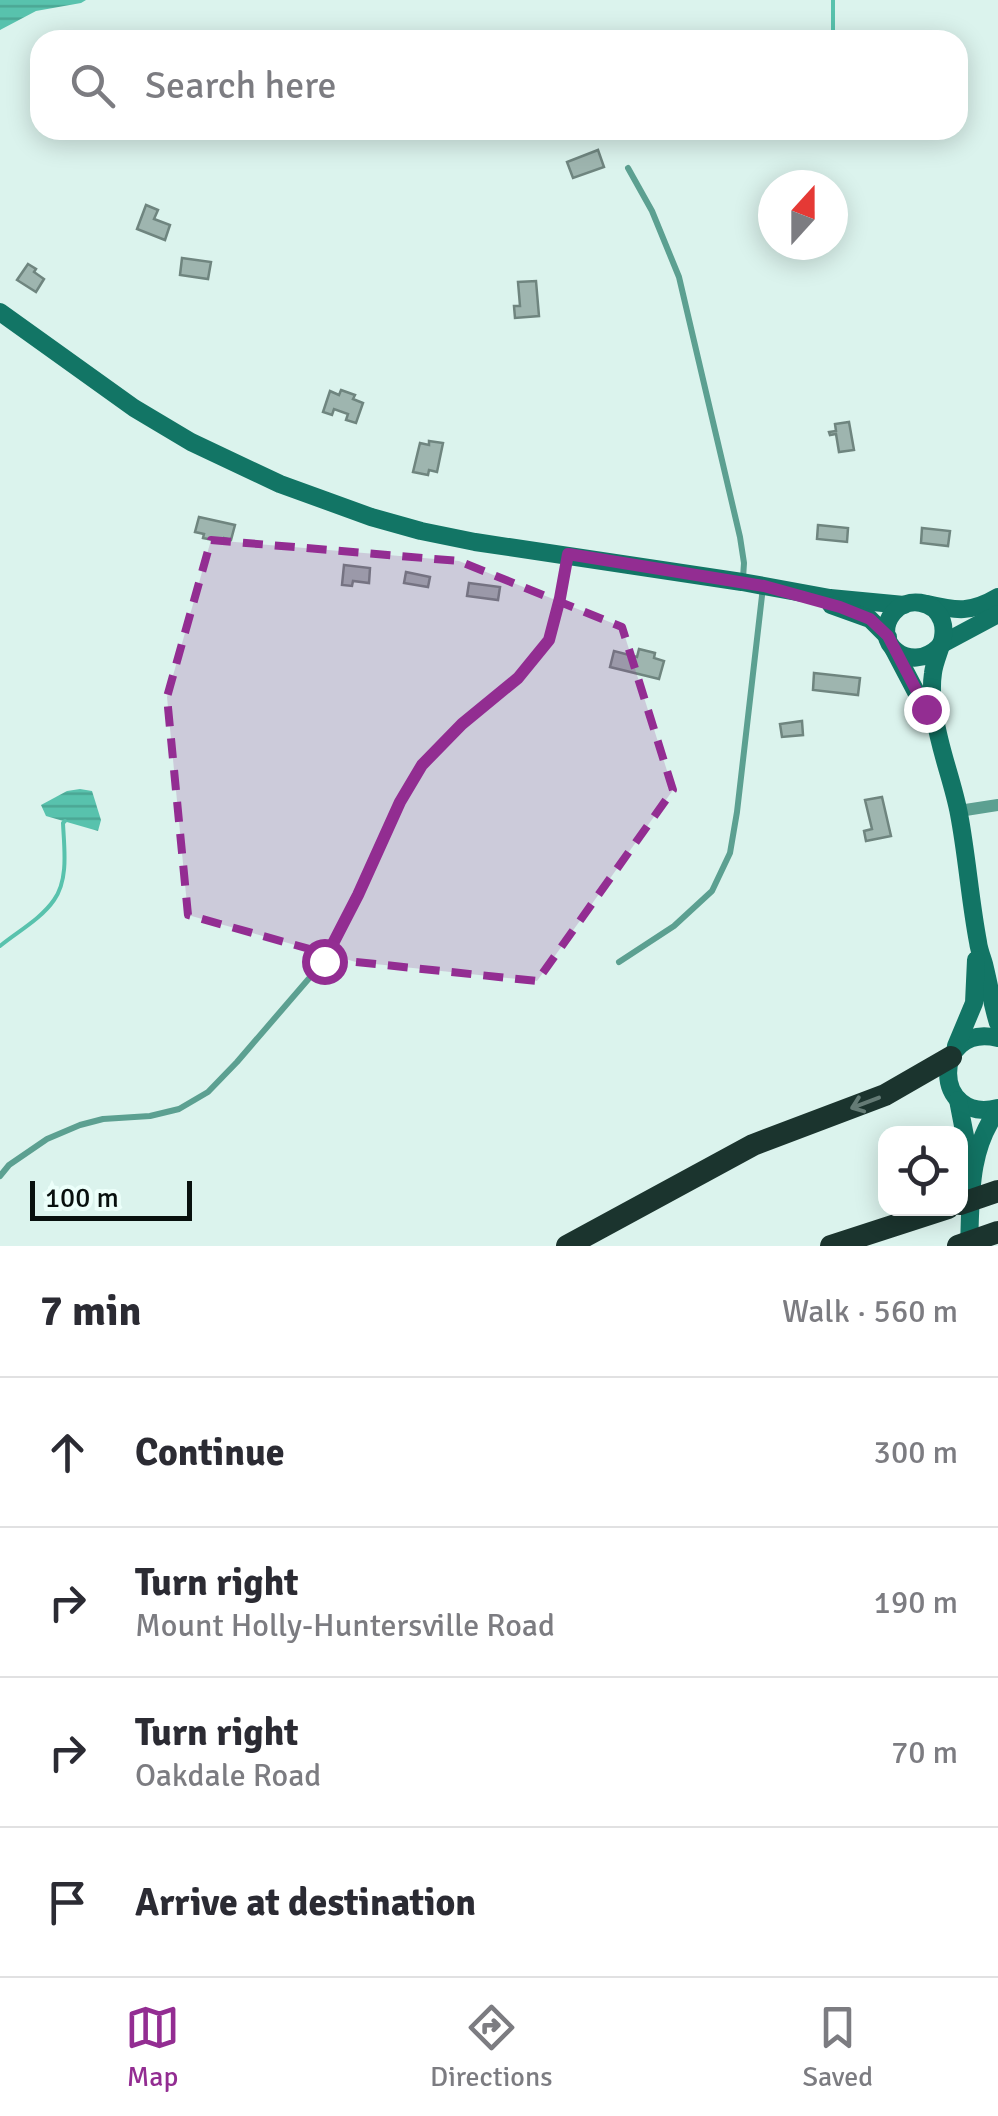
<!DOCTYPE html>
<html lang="en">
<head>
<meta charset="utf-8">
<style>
  :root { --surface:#fff; --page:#f2f2f3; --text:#2b2b33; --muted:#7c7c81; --line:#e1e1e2; --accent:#932d92 }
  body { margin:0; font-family:Signika,sans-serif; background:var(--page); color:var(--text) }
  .controls { position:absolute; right:30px; bottom:30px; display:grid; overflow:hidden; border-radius:20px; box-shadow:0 5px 25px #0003 }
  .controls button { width:90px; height:90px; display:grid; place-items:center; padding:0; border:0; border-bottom:2px solid var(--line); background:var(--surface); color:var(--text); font:50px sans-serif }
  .compass { position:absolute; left:758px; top:170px; width:90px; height:90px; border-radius:50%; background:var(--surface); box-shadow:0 5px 25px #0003; rotate:21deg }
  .scale { position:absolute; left:30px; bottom:25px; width:162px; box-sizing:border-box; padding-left:10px; border:5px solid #08100e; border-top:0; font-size:28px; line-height:35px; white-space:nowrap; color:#08100e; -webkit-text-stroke:8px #ecfffa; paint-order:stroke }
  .stop { position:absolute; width:30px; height:30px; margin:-22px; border:8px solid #932d92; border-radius:50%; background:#fff }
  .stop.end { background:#932d92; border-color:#fff; box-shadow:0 2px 10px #0008 }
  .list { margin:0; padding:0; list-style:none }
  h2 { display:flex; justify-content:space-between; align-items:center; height:130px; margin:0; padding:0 40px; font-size:42px }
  h2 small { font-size:32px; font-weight:400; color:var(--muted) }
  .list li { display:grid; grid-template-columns:65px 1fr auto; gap:30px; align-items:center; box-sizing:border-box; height:150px; padding:0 40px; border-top:2px solid var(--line) }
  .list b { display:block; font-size:38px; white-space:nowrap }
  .list p { margin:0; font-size:32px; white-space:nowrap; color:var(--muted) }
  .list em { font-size:32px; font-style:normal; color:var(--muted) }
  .icon { flex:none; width:55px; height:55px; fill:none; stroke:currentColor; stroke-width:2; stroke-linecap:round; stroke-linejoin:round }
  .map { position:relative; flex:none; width:998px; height:1246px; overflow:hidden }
  .search { position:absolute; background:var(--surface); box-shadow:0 5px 25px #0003; left:30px; right:30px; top:30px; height:110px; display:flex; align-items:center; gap:25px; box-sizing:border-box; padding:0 35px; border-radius:30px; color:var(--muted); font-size:38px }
  .sheet { height:730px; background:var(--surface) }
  nav { display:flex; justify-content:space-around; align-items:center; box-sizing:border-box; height:140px; border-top:2px solid var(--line); background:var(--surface); font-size:28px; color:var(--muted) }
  nav a { display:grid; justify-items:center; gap:5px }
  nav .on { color:var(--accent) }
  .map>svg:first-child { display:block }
</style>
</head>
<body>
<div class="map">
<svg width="998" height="1246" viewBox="0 0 998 1246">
  <defs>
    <pattern id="water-rules" width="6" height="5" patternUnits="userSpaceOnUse" patternTransform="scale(2.5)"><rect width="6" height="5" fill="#58c2ad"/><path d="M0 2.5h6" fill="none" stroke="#4ba694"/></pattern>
  </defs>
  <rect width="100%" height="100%" fill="#dbf3ed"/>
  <g fill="url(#water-rules)">
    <path d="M 0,0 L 86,0 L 81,3 L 36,11 L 0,30 Z"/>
    <path d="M 80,789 L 92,791 L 101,820 L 98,831 L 46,816 L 41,805 L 67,791 Z"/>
  </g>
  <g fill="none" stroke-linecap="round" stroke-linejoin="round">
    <g stroke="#58c2ad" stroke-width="4">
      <path d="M 833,40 L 833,0"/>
      <path d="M 0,946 C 17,932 41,919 54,900 C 69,879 64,847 63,823 L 65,821"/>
    </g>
  </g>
  <g fill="#9eb5af" stroke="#6f857f" stroke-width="2.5">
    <path d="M 598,150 L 604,167 L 573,178 L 567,162 Z"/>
    <path d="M 146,205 L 158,210 L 154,219 L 170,225 L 165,240 L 137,229 Z"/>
    <path d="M 182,258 L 211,262 L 208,279 L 180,275 Z"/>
    <path d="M 28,264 L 36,269 L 34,272 L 44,279 L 36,292 L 17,280 Z"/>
    <path d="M 536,281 L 539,316 L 515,318 L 514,306 L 520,306 L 518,282 Z"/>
    <path d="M 341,390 L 355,395 L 353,399 L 363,403 L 356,423 L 346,420 L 348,414 L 334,409 L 332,415 L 323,412 L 330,391 L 339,395 Z"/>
    <path d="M 849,422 L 854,450 L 839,452 L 836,434 L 830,435 L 829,432 L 836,431 L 835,424 Z"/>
    <path d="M 429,441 L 443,443 L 437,472 L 429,470 L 428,475 L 413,472 L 420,443 L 429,445 Z"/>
    <path d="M 199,517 L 235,525 L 231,540 L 224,538 L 223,542 L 203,538 L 204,534 L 195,532 Z"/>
    <path d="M 818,525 L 848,528 L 847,542 L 817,539 Z"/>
    <path d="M 922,528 L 950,531 L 948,546 L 921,543 Z"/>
    <path d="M 344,565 L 370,568 L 369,583 L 353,581 L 352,586 L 342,585 Z"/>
    <path d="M 406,572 L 430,577 L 428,587 L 404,583 Z"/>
    <path d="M 469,583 L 500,587 L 498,600 L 467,596 Z"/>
    <path d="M 639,649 L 655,653 L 654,658 L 664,661 L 659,679 L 610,667 L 614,651 L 637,657 Z"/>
    <path d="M 814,673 L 860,678 L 858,695 L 813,690 Z"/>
    <path d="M 802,721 L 803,735 L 782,737 L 780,724 Z"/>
    <path d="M 882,797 L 891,836 L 866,841 L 864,831 L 872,829 L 865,800 Z"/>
  </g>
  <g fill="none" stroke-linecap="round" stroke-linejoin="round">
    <g stroke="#5ca091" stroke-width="6">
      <path d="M 628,168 L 652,211 L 679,277 L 740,537 L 744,563 L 743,578"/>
      <path d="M 619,962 L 674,926 L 712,891 L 730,853 L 737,812 L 763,587"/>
      <path d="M 0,1176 L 9,1165 L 47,1139 L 80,1125 L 103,1119 L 150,1116 L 179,1109 L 208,1092 L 237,1062 L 324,961 L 359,895 L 401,802 L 422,765 L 462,723 L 518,678 L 549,640 L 560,598 L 567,557"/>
    </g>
    <path stroke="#5ca091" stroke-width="12" d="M 959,811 L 998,805"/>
    <g stroke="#127565" stroke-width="18">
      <path d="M 0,312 L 134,408 L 191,442 L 280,484 L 371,517 L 421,531 L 475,542 L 742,582 L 830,598 L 904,605"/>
      <path d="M 927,604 C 957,611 971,613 998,597"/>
      <path d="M 831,605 L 870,619 L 888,637"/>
      <path d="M 940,645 L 998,614"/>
      <path d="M 939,647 C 910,675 870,642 893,613 C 907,596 935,600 942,621 C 948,638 935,656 933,673 C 931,686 932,705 935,718 C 940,751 953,782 959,814 C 967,856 970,900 978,942 C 979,950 982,957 984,964 C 989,984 992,1004 998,1023"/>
      <path d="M 894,650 L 925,709 L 934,717"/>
      <path d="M 998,1038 C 931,1022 932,1125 998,1108"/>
      <path d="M 956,1046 L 974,1003 L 976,960"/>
      <path d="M 958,1100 L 971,1167"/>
      <path d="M 969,1246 C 971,1198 968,1150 998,1110"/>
    </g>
    <g stroke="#1b342e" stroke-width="22">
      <path d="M 567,1246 L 753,1145 L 885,1095 L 951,1057"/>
      <path d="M 831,1246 L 948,1208"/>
    </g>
    <g stroke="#1b342e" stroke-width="22">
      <path d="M 960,1204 L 998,1191"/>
      <path d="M 958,1246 L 998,1232"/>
    </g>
  </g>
  <defs><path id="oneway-shaft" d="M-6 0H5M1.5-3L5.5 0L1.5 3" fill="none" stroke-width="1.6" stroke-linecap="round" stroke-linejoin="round" transform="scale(2.5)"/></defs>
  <use stroke="#647b75" href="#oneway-shaft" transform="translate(865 1103) rotate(159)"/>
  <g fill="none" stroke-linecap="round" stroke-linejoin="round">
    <path stroke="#932d92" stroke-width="12" d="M 324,961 L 358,895 L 400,802 L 422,765 L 462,724 L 518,678 L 549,640 L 560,598 L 568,554 L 764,586 L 840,607 L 870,619 L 888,636 L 926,709"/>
  </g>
  <path fill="#932d92" fill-opacity="0.2" stroke="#932d92" stroke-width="8" stroke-dasharray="20 12" stroke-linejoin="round" d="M 211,540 L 459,561 L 622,627 L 673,790 L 537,981 L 356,962 L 188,915 L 167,697 Z"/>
</svg>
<div class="controls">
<button><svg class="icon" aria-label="locate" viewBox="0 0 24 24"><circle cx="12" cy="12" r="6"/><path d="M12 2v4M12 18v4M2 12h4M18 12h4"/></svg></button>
</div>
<svg class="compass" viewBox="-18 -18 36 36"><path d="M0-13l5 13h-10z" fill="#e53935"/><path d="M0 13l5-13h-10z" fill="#7c7c81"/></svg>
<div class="scale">100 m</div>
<div class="stop" style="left:324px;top:961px"></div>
<div class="stop end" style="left:926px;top:709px"></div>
<div class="search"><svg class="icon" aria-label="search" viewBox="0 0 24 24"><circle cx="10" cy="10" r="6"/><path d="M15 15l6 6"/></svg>Search here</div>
</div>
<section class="sheet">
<h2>7 min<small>Walk · 560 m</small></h2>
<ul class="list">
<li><svg class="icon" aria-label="ahead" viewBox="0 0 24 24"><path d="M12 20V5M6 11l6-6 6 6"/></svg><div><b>Continue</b></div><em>300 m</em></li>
<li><svg class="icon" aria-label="right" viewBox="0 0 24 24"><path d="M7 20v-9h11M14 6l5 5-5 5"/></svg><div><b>Turn right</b><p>Mount Holly-Huntersville Road</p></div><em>190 m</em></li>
<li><svg class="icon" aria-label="right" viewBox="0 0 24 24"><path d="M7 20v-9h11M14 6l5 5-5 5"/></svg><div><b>Turn right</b><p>Oakdale Road</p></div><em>70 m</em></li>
<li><svg class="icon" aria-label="arrive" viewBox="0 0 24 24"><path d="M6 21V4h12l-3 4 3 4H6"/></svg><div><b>Arrive at destination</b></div></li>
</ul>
</section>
<nav>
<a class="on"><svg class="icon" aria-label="map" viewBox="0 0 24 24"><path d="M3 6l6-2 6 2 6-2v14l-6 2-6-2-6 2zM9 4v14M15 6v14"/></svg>Map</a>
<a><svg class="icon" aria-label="directions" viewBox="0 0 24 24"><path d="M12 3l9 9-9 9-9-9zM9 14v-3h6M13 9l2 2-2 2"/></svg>Directions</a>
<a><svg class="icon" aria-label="saved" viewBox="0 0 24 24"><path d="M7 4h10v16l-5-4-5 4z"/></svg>Saved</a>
</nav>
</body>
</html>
